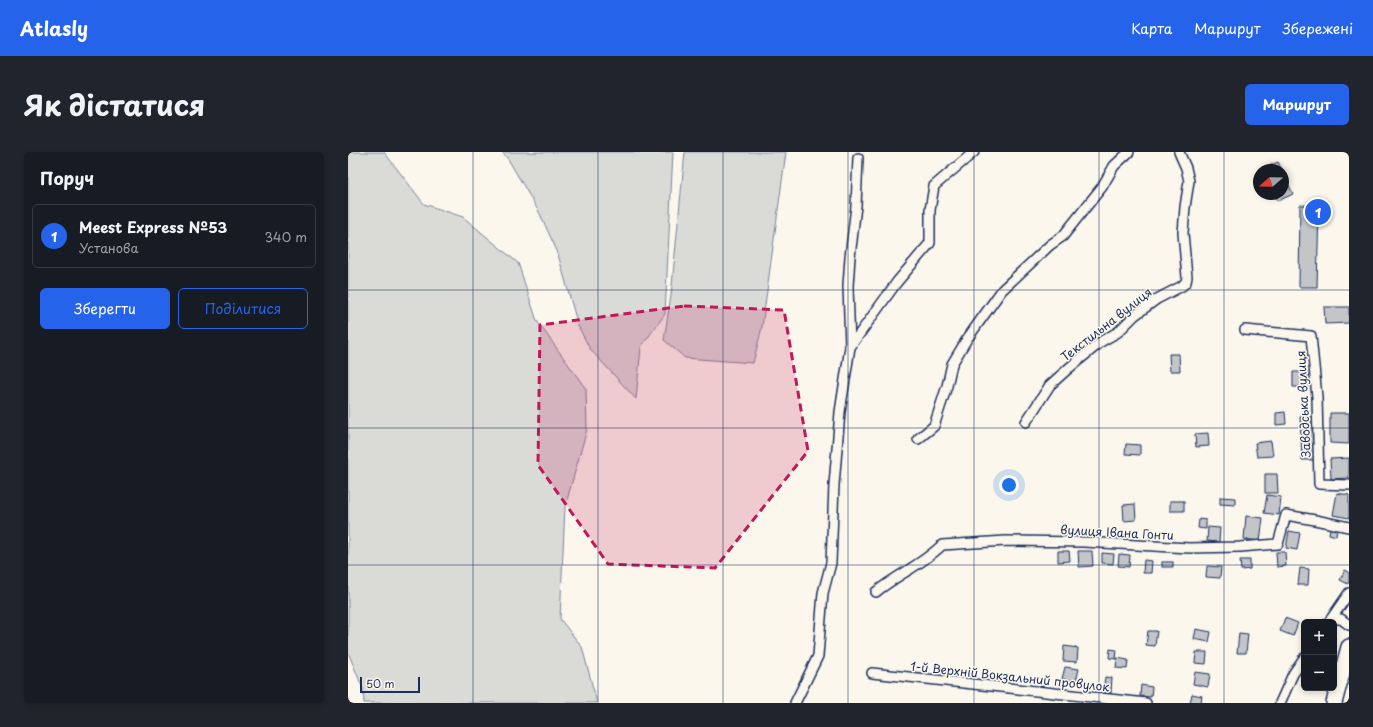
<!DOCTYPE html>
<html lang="uk">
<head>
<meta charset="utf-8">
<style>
  :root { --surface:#171b24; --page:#20242c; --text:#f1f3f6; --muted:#9ea1a6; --line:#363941; --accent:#2563eb }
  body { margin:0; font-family:"Playpen Sans",sans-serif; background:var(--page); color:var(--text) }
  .controls { position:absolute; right:12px; bottom:12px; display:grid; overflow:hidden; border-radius:6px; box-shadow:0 2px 6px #0003 }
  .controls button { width:36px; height:36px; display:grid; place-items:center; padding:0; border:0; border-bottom:1px solid var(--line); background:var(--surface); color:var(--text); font:20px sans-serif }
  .compass { position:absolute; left:905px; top:12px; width:36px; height:36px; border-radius:50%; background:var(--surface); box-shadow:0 2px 6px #0003; rotate:250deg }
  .scale { position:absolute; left:12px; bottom:10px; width:60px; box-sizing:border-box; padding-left:4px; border:2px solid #1b2f5e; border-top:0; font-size:11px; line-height:14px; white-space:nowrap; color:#1b2f5e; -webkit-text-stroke:3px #fbf7ec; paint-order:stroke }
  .you { position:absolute; left:661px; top:333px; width:14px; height:14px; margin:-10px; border:3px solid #fff; border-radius:50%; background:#1a73e8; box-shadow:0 0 0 6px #1a73e833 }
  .badge { display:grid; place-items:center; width:26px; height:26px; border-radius:50%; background:var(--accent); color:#fff; font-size:13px; font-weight:700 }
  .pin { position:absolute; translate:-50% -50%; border:2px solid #fff; box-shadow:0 1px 4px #0006 }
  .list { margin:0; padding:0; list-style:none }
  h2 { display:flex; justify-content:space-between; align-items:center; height:52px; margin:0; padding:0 16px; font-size:17px }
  h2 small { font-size:13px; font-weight:400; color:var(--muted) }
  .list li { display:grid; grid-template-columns:26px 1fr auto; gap:12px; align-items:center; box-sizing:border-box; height:64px; margin:0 8px 8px; padding:0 8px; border:1px solid var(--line); border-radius:6px }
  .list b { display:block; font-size:15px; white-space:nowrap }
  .list p { margin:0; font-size:13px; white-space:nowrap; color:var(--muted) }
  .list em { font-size:13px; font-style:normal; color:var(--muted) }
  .actions { display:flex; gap:8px; padding:12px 16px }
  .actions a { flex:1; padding:9px 0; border:1px solid var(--accent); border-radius:6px; text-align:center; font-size:14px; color:var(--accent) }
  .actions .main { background:var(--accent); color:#fff }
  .map { position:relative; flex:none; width:1001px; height:551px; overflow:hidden; border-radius:6px }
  header { display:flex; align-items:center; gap:24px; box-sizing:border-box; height:56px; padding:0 20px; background:var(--accent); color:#fff }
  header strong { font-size:19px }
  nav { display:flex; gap:22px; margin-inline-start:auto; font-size:14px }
  .intro { display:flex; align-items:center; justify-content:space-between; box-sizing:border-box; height:96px; padding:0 24px }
  h1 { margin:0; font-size:28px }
  .button { padding:10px 18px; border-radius:6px; background:var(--accent); color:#fff; font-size:14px; font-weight:700 }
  main { display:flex; gap:24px; padding:0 24px }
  aside { flex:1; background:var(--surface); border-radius:6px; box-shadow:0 2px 6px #0003 }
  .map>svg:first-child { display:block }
</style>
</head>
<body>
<header>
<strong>Atlasly</strong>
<nav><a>Карта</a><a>Маршрут</a><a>Збережені</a></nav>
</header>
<div class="intro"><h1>Як дістатися</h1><a class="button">Маршрут</a></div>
<main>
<aside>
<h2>Поруч<small></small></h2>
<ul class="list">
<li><span class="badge">1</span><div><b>Meest Express №53</b><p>Установа</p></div><em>340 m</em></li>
</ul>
<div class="actions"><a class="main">Зберегти</a><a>Поділитися</a></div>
</aside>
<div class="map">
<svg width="1001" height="551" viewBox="0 0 1001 551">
  <rect width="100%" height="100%" fill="#fbf7ec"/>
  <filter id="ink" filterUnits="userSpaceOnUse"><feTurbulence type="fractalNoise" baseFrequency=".025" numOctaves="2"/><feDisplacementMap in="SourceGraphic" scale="8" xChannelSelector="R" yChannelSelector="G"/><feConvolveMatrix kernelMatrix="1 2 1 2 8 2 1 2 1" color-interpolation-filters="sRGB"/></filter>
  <g filter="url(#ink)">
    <g fill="#dadad7" stroke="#7a849a">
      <path d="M 0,0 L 36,0 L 76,52 L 115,65 L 170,111 L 189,169 L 238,237 L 239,277 L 217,355 L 212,467 L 234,495 L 249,551 L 16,551 L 15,537 L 0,500 Z"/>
      <path d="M 154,0 L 325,0 L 317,162 L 293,195 L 288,247 L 242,197 L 230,174 L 209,99 L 191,60 L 160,7 Z"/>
      <path d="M 337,0 L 438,0 L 414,175 L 405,211 L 337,206 L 316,188 L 323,143 Z"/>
    </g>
    <g fill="#c3c5c9" stroke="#1b2f5e">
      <path d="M 930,10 L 934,18 L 915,18 L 914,17 Z"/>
      <path d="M 935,21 L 945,42 L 930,49 L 926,42 L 935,42 Z"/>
      <path d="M 952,53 L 971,54 L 969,135 L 951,135 Z"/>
      <path d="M 976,155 L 1001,155 L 1001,171 L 977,172 Z"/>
      <path d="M 821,202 L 831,202 L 832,219 L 822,219 Z"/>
      <path d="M 945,220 L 959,220 L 960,235 L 945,235 Z"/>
      <path d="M 937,260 L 938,272 L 928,273 L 928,261 Z"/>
      <path d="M 982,261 L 1001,261 L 1001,292 L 982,291 Z"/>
      <path d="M 952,265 L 966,265 L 967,308 L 954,308 Z"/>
      <path d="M 860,281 L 861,294 L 848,295 L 847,282 Z"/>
      <path d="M 923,289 L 925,304 L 909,305 L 907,291 Z"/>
      <path d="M 778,292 L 792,293 L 792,303 L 777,302 Z"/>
      <path d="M 1001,306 L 1001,326 L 983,327 L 982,307 Z"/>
      <path d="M 917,322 L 929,322 L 930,341 L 917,341 Z"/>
      <path d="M 989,341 L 1001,343 L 1001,366 L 985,363 Z"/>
      <path d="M 919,343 L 933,345 L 931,363 L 916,361 Z"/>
      <path d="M 872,345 L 887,346 L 887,353 L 872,352 Z"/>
      <rect x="822" y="349" width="14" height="10"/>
      <path d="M 787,352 L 788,368 L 776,369 L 775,353 Z"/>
      <path d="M 898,364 L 915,366 L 912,389 L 896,387 Z"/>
      <path d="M 851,367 L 858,368 L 858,377 L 850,376 Z"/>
      <path d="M 860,375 L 872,376 L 871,390 L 859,389 Z"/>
      <path d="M 982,376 L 989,377 L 988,384 L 981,382 Z"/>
      <path d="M 941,379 L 952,381 L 949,398 L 938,396 Z"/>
      <path d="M 710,399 L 721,399 L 722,409 L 710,410 Z"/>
      <path d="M 730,399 L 744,399 L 745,414 L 731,415 Z"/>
      <path d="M 928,400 L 937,400 L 938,414 L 929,415 Z"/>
      <path d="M 754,401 L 766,402 L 765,412 L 754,411 Z"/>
      <path d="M 771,402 L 782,403 L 781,415 L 770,414 Z"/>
      <path d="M 796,408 L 804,409 L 803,421 L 795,421 Z"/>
      <path d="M 892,408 L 902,408 L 902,417 L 893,418 Z"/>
      <rect x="814" y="410" width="11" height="5"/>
      <path d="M 859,414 L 873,415 L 872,426 L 858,425 Z"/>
      <path d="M 952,416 L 961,417 L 960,433 L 950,433 Z"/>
      <path d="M 997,418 L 1001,420 L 1001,429 L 1000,432 L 992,428 Z"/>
      <path d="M 937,466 L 950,471 L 945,484 L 932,479 Z"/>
      <path d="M 848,477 L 863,480 L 861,490 L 846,487 Z"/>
      <path d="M 800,479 L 809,479 L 807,494 L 798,493 Z"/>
      <path d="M 891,481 L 900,482 L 898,501 L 889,501 Z"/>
      <path d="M 716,494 L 730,496 L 729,510 L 715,509 Z"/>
      <path d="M 762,497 L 769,498 L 768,507 L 761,506 Z"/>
      <path d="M 848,500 L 859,500 L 858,512 L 847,511 Z"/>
      <path d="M 769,506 L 780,508 L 779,517 L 768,516 Z"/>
      <path d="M 717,515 L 731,517 L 728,529 L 714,527 Z"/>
      <path d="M 847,520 L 862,522 L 860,535 L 845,532 Z"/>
      <path d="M 757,525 L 764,526 L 763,541 L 755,540 Z"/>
      <path d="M 793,533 L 804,535 L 803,545 L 792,544 Z"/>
      <path d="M 844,542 L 854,544 L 853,551 L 842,551 Z"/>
    </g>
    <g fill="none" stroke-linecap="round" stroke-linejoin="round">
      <g stroke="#1b2f5e" stroke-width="12">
        <g id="street">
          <path d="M 897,178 L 963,184 L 969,245 L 971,332 L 1001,333"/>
          <path d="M 502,195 L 549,130 L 582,91 L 582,58 L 586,34 L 626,0"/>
          <path d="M 678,270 L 702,233 L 721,216 L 754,189 L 770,180 L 786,164 L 809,147 L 834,134 L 838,130 L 839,125 L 835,81 L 837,55 L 841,29 L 838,16 L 831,0"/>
          <path d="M 570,287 L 586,274 L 599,234 L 604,212 L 619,187 L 654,138 L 702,93 L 715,84 L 754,35 L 766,14 L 781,0"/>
          <path d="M 528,440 C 549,423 575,412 594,393 L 658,389 L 736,390 L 841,396 L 892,395 L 930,392 L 938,363 L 967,368 L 1001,375"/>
          <path d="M 983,467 L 993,467 L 1001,473"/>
          <path d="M 981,470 L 1001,441"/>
          <path d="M 524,521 L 798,551"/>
          <path d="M 447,551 L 470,504 L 475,441 L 483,411 L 486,333 L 492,260 L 502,195 L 500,134 L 502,105 L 508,54 L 510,6"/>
          <path d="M 932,551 L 945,522 L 956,506"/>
        </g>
      </g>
      <g stroke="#1b2f5e" stroke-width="18">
        <path id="primary" d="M 986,551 L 1001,495"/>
      </g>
      <use href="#street" stroke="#fbf7ec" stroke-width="9"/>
      <use href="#primary" stroke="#fbf7ec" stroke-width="15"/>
    </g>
  </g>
  <path fill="#c2185b" fill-opacity="0.2" stroke="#c2185b" stroke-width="3" stroke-dasharray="8 5" stroke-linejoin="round" d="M 336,154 L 436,158 L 460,299 L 367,416 L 260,412 L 190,313 L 192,173 Z"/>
  <path fill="none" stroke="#1b2f5e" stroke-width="1" stroke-opacity="0.55" d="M 125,0 L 125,551M 250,0 L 250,551M 375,0 L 375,551M 500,0 L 500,551M 626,0 L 626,551M 751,0 L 751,551M 876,0 L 876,551M 0,138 L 1001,138M 0,276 L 1001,276M 0,413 L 1001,413"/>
  <g text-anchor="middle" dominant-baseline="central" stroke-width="3" stroke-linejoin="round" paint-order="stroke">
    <g font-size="12" fill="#1b2f5e" stroke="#fbf7ec">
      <text transform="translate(758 172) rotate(-38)">Текстильна вулиця</text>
      <text transform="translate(955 252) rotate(-93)">Заводська вулиця</text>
      <text transform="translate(769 380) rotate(3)">вулиця Івана Гонти</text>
      <text transform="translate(662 524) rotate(6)">1-й Верхній Вокзальний провулок</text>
    </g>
  </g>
</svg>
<div class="controls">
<button>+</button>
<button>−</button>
</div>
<svg class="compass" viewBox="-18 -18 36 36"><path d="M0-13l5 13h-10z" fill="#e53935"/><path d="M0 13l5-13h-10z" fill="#9ea1a6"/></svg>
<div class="scale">50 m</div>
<div class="you"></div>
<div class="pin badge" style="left:970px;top:60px">1</div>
</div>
</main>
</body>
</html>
